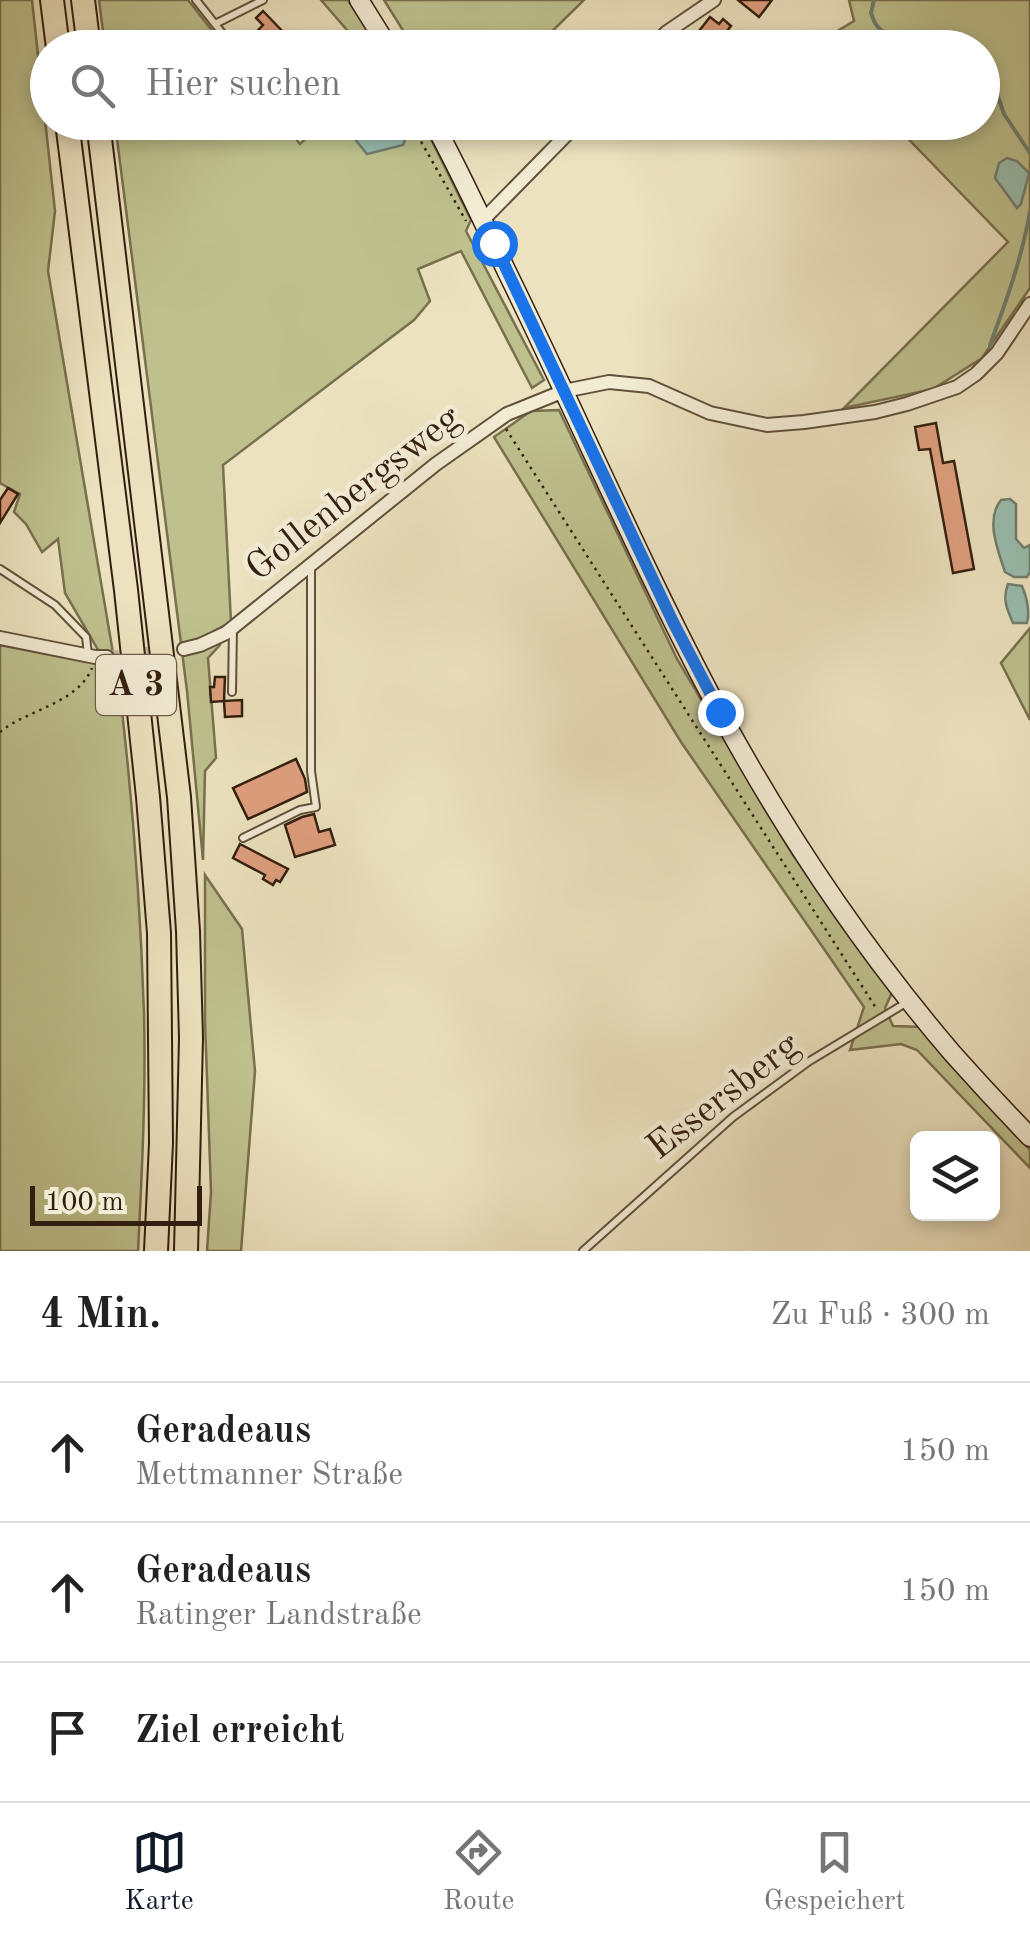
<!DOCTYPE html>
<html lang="de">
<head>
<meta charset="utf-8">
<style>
  :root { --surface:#fff; --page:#f2f2f2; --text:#222; --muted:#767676; --line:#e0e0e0; --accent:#111827 }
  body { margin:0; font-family:"Old Standard TT",serif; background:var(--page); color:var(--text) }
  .controls { position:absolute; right:30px; bottom:30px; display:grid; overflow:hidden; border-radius:15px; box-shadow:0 5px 15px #0003 }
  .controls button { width:90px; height:90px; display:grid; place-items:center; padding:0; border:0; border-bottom:2px solid var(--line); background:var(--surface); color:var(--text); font:50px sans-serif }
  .scale { position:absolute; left:30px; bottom:25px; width:172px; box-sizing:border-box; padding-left:10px; border:5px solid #331f0f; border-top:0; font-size:28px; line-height:35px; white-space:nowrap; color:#331f0f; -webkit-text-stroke:8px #f3ecd5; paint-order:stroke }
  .stop { position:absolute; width:30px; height:30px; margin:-22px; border:8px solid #1a73e8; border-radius:50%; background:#fff }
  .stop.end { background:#1a73e8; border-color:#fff; box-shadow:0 2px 10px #0008 }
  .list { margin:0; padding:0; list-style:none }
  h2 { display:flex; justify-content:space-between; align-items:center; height:130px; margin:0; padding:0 40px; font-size:42px }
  h2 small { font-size:32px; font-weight:400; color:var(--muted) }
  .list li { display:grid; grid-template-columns:65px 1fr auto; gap:30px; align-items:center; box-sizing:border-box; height:140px; padding:0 40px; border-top:2px solid var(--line) }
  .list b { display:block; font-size:38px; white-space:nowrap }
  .list p { margin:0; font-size:32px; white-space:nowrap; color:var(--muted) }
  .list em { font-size:32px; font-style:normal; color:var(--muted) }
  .icon { flex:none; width:55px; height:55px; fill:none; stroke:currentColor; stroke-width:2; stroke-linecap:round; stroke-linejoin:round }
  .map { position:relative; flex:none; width:1030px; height:1251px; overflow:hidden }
  .search { position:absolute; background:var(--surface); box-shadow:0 5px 15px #0003; left:30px; right:30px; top:30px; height:110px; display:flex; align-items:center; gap:25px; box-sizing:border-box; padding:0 35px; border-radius:55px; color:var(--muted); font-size:38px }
  .sheet { height:550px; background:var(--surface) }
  nav { display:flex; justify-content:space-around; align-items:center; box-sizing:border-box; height:140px; border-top:2px solid var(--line); background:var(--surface); font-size:28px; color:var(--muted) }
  nav a { display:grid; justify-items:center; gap:5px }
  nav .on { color:var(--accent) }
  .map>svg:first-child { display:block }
</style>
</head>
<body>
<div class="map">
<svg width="1030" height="1251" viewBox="0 0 1030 1251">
  <rect width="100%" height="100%" fill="#ece2bf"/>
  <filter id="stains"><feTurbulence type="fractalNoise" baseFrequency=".002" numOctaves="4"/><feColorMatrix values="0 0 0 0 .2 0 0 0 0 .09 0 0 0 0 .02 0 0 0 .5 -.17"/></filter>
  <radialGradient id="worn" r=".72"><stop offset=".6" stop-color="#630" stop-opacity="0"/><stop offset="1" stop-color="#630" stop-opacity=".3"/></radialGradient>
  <g fill="#bec18e" stroke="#78704e" stroke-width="2.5">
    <path d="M 0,0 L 32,0 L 55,211 L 48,271 L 113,653 L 98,650 L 65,593 L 58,539 L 42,552 L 26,524 L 14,512 L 20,494 L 0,483 Z"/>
    <path d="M 99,0 L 188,0 L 225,47 L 105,47 Z"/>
    <path d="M 321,0 L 348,0 L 378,47 L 352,47 L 347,30 Z"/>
    <path d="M 384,0 L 584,0 L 536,47 L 414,48 Z"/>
    <path d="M 849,0 L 1030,0 L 1030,288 L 982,358 L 933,389 L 844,408 L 1008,242 L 893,123 L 982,122 L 982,48 L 809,48 L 854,21 Z"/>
    <path d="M 115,123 L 283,123 L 300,144 L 322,123 L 423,123 L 471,220 L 466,231 L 544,380 L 532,388 L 461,251 L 418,269 L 430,301 L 414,320 L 223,465 L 231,622 L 214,631 L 220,645 L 208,658 L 216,758 L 205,771 L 203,860 L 187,691 Z"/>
    <path d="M 559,410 L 677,659 L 793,855 L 894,988 L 885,1008 L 893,1026 L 923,1027 L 942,1051 L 1030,1150 L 1030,1168 L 917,1050 L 901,1044 L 850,1050 L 864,1007 L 681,742 L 494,437 L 531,411 Z"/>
    <path d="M 1030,628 L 1030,720 L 1001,663 Z"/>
    <path d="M 0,645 L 116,661 C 131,778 140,895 144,1013 C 146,1092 142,1172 138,1251 L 0,1251 Z"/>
    <path d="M 205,875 L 242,929 L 255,1071 L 241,1251 L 207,1251 L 211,1192 L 205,1021 Z"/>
  </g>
  <g fill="#99beaf" stroke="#707e6f" stroke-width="2.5">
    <path d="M 351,123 L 396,123 L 407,135 L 403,145 L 367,154 L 354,138 Z"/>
    <path d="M 1007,158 L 1017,161 L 1029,173 L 1021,204 L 1017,208 L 995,178 L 999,163 Z"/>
    <path d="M 1010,499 L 1016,504 L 1016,539 L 1024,548 L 1030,545 L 1030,572 L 1027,577 L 1014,577 L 1005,572 C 998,551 985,519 1001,500 Z"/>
    <path d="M 1008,584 L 1022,586 C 1027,598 1030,611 1027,623 L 1013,623 C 1007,609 1002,599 1008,584 Z"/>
  </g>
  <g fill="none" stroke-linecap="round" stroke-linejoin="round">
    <g stroke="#707e6f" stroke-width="4">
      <path d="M 874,0 L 871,13 C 881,46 900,26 917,48"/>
      <path d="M 982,81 L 992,79 L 1004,114 L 1030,153"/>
      <path d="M 990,345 C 1006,302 1022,258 1030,211"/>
    </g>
  </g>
  <g fill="#df9f7f" stroke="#331f0f" stroke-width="2.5">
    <path d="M 738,0 L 772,0 L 759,17 Z"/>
    <path d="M 263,11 L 288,37 L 283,43 L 287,48 L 241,48 L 263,25 L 256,18 Z"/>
    <path d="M 710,17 L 719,24 L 723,19 L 731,26 L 716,45 L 699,31 Z"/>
    <path d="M 936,423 L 943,463 L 954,461 L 974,569 L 953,573 L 930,449 L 919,450 L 915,427 Z"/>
    <path d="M 8,488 L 18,494 L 0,523 L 0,500 Z"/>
    <path d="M 215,677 L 225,677 L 224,701 L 242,700 L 242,716 L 225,717 L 224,701 L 211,702 L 210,687 L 214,687 Z"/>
    <path d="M 296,759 L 305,779 L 307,792 L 248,819 L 233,788 Z"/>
    <path d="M 314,814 L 319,832 L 330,829 L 335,845 L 295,857 L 285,825 L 302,817 Z"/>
    <path d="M 240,844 L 288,869 L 280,882 L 276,880 L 273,885 L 263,879 L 265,875 L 233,858 Z"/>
  </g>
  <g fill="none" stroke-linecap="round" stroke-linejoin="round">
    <path stroke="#c7bb9c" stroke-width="12" stroke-dasharray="12 6" stroke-linecap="butt" d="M 107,657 L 184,649"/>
    <g stroke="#61503b" stroke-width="10">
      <g id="lane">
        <path d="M 196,0 L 234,48"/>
        <path d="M 215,24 L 263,0"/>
        <path d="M 294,122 L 303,134"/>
        <path d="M 0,569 L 55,605 L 86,637 L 88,654"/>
        <path d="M 232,692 L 233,628"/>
        <path d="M 243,838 L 300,810 L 316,807 L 311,771 L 311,568"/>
        <path d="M 583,1251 L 733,1117 L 808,1062 L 909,1001"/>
      </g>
    </g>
    <g stroke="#61503b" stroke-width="16">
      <g id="street">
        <path d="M 651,48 L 667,32 L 714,0"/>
        <path d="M 483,220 L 579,122"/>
        <path d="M 0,638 L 95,657 L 107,657"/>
        <path d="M 184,649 L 200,645 L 226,633 L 436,464 L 507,414 L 564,391 L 609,382 L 649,386 L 710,413 L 767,425 L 804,422 L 875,412 L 907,404 L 957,387 L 976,374 L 997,353 L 1030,304"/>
      </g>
    </g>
    <g stroke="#331f0f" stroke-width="21">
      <g id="secondary">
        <path d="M 359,0 L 389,48"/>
        <path d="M 433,122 C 460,171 483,222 507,272 C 578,417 642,567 718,709 C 784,831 863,949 953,1054 C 978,1082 1004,1110 1030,1137"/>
      </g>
    </g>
    <g stroke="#331f0f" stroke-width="26">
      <g id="highway">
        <path d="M 52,0 L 58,48"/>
        <path d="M 83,0 L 89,48"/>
        <path d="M 67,122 L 126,590 L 148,797 L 159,933 L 161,1143 L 156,1251"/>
        <path d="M 98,122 L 179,797 L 188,931 L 191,1038 L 186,1251"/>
      </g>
    </g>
    <g stroke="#331f0f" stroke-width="2.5" stroke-dasharray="2.5 5" stroke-linecap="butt">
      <path d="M 410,122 L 466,221"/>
      <path d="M 309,131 L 324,122"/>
      <path d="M 506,429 L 876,1008"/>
      <path d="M 0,732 C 28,709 77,704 92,668"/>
    </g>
    <use href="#lane" stroke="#f3ecd5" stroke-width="6"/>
    <use href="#street" stroke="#f3ecd5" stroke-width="12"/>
    <use href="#secondary" stroke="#f3ecd5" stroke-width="18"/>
    <use href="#highway" stroke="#ece2bf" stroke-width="22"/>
  </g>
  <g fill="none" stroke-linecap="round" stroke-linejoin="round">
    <path stroke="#1a73e8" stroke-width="12" d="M 494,243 L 673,622 L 720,712"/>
  </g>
  <g text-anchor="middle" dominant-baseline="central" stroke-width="9" stroke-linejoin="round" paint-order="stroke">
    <rect fill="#f3ecd5" stroke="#6d5c4a" stroke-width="2.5" x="96" y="655" width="80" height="60" rx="8"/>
    <g font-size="35" font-weight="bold" fill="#331f0f">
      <text x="136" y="685">A 3</text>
    </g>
    <g font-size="38" fill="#331f0f" stroke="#f3ecd5">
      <text transform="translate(354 494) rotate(-38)">Gollenbergsweg</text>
      <text transform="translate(724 1097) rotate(-38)">Essersberg</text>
    </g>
  </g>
  <rect width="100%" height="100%" filter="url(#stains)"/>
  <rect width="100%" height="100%" fill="url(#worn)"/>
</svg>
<div class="controls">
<button><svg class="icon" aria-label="layers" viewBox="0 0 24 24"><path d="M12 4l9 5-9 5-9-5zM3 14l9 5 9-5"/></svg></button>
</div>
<div class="scale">100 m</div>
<div class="stop" style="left:494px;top:243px"></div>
<div class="stop end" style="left:720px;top:712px"></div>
<div class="search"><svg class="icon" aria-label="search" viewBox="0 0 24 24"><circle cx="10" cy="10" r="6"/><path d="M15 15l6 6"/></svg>Hier suchen</div>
</div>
<section class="sheet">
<h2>4 Min.<small>Zu Fuß · 300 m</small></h2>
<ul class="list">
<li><svg class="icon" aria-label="ahead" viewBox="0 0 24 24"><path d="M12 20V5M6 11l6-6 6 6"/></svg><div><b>Geradeaus</b><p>Mettmanner Straße</p></div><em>150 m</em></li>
<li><svg class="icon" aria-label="ahead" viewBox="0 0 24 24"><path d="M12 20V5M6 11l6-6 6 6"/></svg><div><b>Geradeaus</b><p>Ratinger Landstraße</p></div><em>150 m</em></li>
<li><svg class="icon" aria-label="arrive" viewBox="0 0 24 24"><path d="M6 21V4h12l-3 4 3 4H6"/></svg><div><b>Ziel erreicht</b></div></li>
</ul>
</section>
<nav>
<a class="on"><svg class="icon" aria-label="map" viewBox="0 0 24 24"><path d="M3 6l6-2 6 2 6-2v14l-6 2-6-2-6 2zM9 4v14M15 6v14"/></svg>Karte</a>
<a><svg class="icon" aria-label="directions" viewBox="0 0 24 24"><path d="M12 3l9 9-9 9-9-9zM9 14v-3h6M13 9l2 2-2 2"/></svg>Route</a>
<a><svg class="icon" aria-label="saved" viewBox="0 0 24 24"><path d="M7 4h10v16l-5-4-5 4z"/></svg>Gespeichert</a>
</nav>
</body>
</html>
